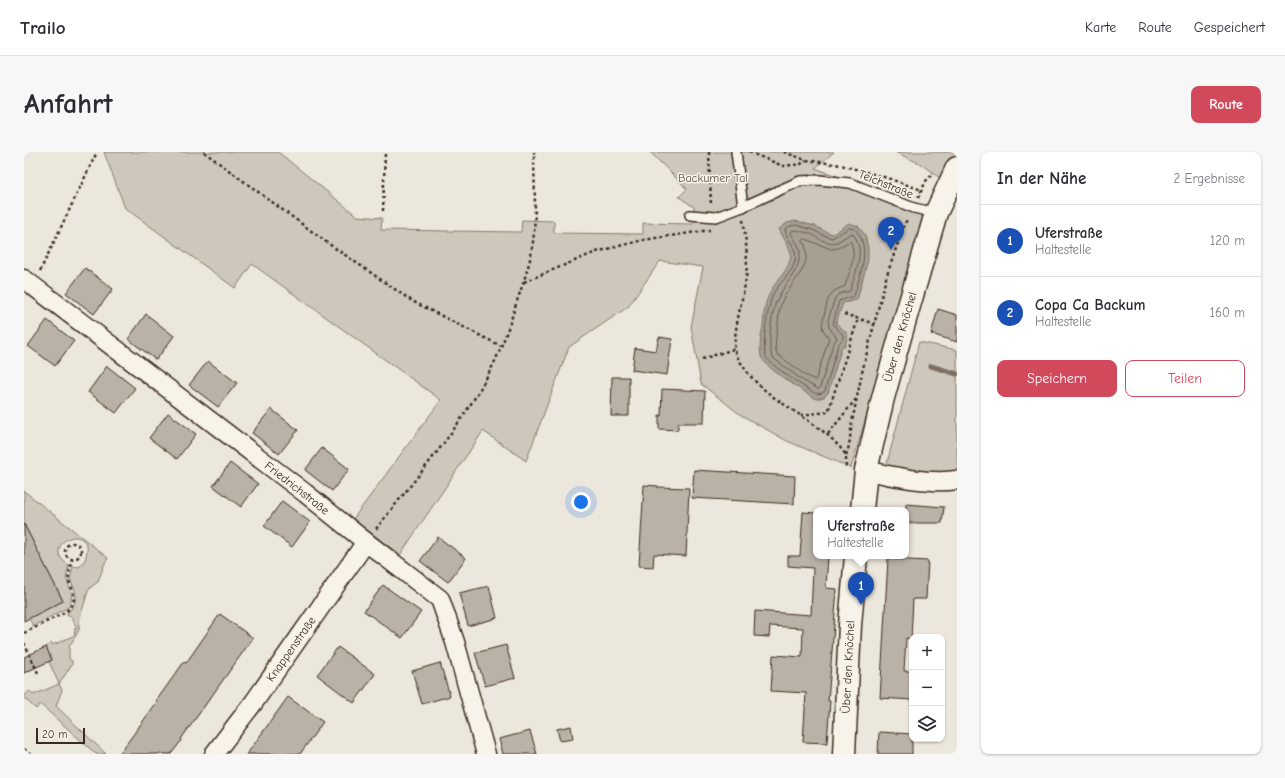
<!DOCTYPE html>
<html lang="de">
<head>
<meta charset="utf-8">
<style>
  :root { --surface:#fff; --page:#f7f7f7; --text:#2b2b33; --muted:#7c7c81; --line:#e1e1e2; --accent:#d1495b }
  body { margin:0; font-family:"Comic Neue",sans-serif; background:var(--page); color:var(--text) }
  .controls { position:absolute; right:12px; bottom:12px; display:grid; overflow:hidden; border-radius:8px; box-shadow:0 1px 3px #0004 }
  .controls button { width:36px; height:36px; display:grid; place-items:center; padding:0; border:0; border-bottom:1px solid var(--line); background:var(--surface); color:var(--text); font:20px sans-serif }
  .scale { position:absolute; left:12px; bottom:10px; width:49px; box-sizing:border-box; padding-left:4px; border:2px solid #3b2a1e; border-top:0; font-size:11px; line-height:14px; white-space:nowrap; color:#3b2a1e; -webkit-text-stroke:3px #f7f3e8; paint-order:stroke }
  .you { position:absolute; left:557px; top:350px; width:14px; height:14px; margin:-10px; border:3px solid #fff; border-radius:50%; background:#1a73e8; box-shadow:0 0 0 6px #1a73e833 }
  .badge { display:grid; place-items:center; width:26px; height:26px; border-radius:50%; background:var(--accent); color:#fff; font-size:13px; font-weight:700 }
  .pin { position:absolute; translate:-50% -33px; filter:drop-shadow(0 1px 2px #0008) }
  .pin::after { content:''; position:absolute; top:21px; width:14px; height:12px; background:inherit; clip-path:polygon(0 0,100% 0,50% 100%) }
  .popup { position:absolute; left:789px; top:355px; width:96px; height:52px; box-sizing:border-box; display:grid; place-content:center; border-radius:8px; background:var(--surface); filter:drop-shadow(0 1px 3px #0005); font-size:13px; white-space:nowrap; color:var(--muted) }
  .popup b { font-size:15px; color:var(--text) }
  .popup::after { content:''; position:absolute; left:50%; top:100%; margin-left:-8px; border:8px solid transparent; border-top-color:var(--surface) }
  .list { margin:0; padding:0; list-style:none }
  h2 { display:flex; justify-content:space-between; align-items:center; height:52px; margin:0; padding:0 16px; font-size:17px }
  h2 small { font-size:13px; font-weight:400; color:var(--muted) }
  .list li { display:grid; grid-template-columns:26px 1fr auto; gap:12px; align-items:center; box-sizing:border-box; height:72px; padding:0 16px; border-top:1px solid var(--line) }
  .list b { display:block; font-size:15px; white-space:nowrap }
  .list p { margin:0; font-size:13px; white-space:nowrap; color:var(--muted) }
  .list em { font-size:13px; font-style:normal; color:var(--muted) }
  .actions { display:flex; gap:8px; padding:12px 16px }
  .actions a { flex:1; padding:9px 0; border:1px solid var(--accent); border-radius:8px; text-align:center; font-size:14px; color:var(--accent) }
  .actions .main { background:var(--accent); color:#fff }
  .icon { flex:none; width:22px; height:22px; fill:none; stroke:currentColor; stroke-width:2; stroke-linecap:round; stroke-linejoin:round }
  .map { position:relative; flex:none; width:933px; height:602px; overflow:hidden; border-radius:8px }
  header { display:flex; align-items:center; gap:24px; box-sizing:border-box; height:56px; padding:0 20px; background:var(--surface); border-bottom:1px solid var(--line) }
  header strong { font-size:19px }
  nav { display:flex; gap:22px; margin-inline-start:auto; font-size:14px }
  .intro { display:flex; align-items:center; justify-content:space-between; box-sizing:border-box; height:96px; padding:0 24px }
  h1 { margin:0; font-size:28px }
  .button { padding:10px 18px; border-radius:8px; background:var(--accent); color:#fff; font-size:14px; font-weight:700 }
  main { display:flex; gap:24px; padding:0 24px }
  aside { flex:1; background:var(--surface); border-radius:8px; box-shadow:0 1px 3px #0004 }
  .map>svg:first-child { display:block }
</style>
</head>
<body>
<header>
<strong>Trailo</strong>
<nav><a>Karte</a><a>Route</a><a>Gespeichert</a></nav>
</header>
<div class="intro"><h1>Anfahrt</h1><a class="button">Route</a></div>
<main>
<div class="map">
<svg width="933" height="602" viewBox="0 0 933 602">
  <rect width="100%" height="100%" fill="#ece7dc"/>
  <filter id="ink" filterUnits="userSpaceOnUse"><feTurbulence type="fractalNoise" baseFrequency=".025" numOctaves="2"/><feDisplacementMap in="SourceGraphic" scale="8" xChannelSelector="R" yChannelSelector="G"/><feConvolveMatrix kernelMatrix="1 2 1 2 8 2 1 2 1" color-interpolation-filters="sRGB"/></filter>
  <g filter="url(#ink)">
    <g fill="#cec8bc" stroke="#84796d">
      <path d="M 80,0 L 254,0 L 333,64 L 358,66 L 357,78 L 497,80 L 498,68 L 530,69 L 530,81 L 619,82 L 619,71 L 669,72 L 670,55 L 655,45 L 663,37 L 626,0 L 810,0 L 791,16 L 857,40 L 901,66 L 827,316 L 763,289 L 717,263 L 677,232 L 667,175 L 679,115 L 636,109 L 604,155 L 545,195 L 502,309 L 459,279 L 376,403 L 329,367 L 417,248 L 228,112 L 211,136 L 101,56 Z"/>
      <path d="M 871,0 L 933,0 L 933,18 L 925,33 L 897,12 Z"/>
      <path d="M 895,190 L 933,198 L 933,321 L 911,324 L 862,315 Z"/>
      <path d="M 0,339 L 84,406 L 80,413 L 74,430 L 67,435 L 64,439 L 55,469 L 55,478 L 45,495 L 45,507 L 48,509 L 48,512 L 35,532 L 38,538 L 32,554 L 82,602 L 72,602 L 16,552 L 12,557 L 1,547 L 1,543 L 6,539 L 9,543 L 35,532 L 25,510 L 28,508 L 22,495 L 28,491 L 29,493 L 51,483 L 50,480 L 52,479 L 50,477 L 53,476 L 46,463 L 44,464 L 43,461 L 49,455 L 52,446 L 51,438 L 46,427 L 49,414 L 55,415 C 61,411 62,405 63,399 C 64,394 62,391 59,388 C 46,377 21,399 45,413 L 42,426 L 48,442 L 47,449 L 45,455 L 9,474 L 5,466 L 39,449 L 0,372 Z"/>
    </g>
    <path fill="#a89f93" stroke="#7c7064" d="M 771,69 L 791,74 L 800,79 L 809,82 L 825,71 L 834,74 L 841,83 L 844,96 L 844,108 L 833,148 L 819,151 L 812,171 L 824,182 L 821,194 L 818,194 L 804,241 L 800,245 L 792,247 C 781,240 740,216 737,204 C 735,194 737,184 739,174 C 740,163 740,151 746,141 C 752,127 767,118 767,101 C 767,98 757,82 755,77 L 763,71 Z"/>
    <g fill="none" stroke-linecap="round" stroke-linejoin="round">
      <g stroke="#67594d" stroke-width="1">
        <path d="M 772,73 L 789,78 L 799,83 L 808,86 L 825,76 L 831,77 C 848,96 836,122 830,144 L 815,149 L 809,172 L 819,183 C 820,188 816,189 814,193 L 801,239 L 798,241 L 793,242 C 785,239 745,212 742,205 C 737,195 744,153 749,142 C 755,131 768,122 771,109 C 774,95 764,90 761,78 L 764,75 Z"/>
        <path d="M 772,78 L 787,82 L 797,88 L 808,91 L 813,90 L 828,81 C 843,97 831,121 826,139 L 815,142 L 811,146 L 804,168 L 805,175 L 813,186 L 809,192 L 796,236 L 794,237 L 778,228 L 749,206 C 742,196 748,154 755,144 C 763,129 776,118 776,100 C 776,93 770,88 767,81 L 768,79 Z"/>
        <path d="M 781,87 L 807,97 L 814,96 L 826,89 C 834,102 825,121 821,134 L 810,139 L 804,147 L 798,172 L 799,178 L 805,186 L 792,227 L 791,228 L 781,223 L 753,202 C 750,194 752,186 753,178 C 755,168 754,156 759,147 C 769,128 791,112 779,89 Z"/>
      </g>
      <path stroke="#7c7064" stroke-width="5" d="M 907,214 L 933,222"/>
    </g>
    <g fill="#bab2a7" stroke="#3b2a1e">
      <path d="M 61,116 L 89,137 L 70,162 L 42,141 Z"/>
      <path d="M 914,157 L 933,163 L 933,190 L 907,182 Z"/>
      <path d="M 122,162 L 150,184 L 132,208 L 104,187 Z"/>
      <path d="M 23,168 L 50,189 L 31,214 L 4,194 Z"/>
      <path d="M 635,185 L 648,187 L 643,223 L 608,218 L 611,196 L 632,199 Z"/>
      <path d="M 184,209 L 213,231 L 194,255 L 165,233 Z"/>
      <path d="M 83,214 L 111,236 L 92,261 L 64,240 Z"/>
      <path d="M 588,225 L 605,225 L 605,264 L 587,264 Z"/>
      <path d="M 638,237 L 681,239 L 680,271 L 654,271 L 654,278 L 635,277 L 635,263 L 637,264 Z"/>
      <path d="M 247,257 L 274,278 L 255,302 L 228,281 Z"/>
      <path d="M 144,261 L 172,282 L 153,307 L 125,286 Z"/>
      <path d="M 298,296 L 325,317 L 308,339 L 281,318 Z"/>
      <path d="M 206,311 L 234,332 L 217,355 L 189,334 Z"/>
      <path d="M 670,318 L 771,324 L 770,352 L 668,346 Z"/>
      <path d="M 620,333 L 634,334 L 633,335 L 665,336 L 662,404 L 630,402 L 629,415 L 615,414 Z"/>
      <path d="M 258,349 L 286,370 L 268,395 L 240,374 Z"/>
      <path d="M 882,352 L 920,355 L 918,371 L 882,371 Z"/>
      <path d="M 779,360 L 792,361 L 792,404 L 804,404 L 802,436 L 813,437 L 804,549 L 806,549 L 803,591 L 779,590 L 782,541 L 747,539 L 749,503 L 778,505 L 779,476 L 746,474 L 745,485 L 730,484 L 731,459 L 787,463 L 789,416 L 764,414 L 764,404 L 776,404 Z"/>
      <path d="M 0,372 L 39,449 L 0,469 Z"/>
      <path d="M 414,385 L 442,406 L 424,430 L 396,409 Z"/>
      <path d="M 864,407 L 904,409 L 902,447 L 889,447 L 887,487 L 882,486 L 880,519 L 888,519 L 888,548 L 856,546 Z"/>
      <path d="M 359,433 L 397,460 L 378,486 L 340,459 Z"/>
      <path d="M 465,434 L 473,466 L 444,474 L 435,441 Z"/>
      <path d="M 196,462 L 229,486 L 157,587 L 158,588 L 147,602 L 95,602 L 133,550 L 132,549 L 160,510 L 162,511 Z"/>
      <path d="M 482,493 L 491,526 L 461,534 L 451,501 Z"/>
      <path d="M 22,495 L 28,508 L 0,521 L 0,505 Z"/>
      <path d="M 314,495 L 351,522 L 330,551 L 293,523 Z"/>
      <path d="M 416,511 L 426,544 L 398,552 L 388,519 Z"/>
      <path d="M 264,545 L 299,570 L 276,602 L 223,602 Z"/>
      <path d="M 547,574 L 549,587 L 536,589 L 533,577 Z"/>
      <path d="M 506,579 L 513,602 L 479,602 L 475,587 Z"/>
      <path d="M 855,580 L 888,582 L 888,602 L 854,602 Z"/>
    </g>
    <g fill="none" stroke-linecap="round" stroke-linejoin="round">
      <g stroke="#3b2a1e" stroke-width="12">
        <g id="service">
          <path d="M 712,0 L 719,55"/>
          <path d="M 666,63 L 692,65 L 716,56 L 776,29 L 795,28 L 826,31 L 890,56 L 912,61"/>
        </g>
      </g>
      <g stroke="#3b2a1e" stroke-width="21">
        <g id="minor">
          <path d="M 0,127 L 281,341 L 342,390 L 416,447 L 431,490 L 462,602"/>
          <path d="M 842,318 C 868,325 907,332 933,328"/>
          <path d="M 190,602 L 230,550 L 342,390"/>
        </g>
      </g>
      <g stroke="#3b2a1e" stroke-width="25">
        <g id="secondary">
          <path d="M 838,358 L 842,318 L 859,246 L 876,185 L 912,61 L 933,16"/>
          <path d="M 820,602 L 826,473 L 832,404"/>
        </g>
      </g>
      <g stroke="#3b2a1e" stroke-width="2.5" stroke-dasharray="3 3" stroke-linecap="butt">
        <path d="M 180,0 L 305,92 L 388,149 L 477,194"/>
        <path d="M 685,0 L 687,53"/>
        <path d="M 725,0 L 759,14 L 777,12 L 782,8"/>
        <path d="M 760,0 L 782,8 L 817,13 L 860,25 L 898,38"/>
        <path d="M 894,46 L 902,29 L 909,21"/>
        <path d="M 359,59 L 361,0"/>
        <path d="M 719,68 C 722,85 724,109 722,126 C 719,146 713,165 711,186 C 711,190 710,194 711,198 C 712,204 716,209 719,214 C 744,253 795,265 822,303"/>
        <path d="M 16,119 L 73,0"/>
        <path d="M 500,130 L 572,100 L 619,88 L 686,78"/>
        <path d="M 820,162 L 851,172"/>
        <path d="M 678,207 L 710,197"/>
        <path d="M 777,263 L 804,260 L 834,167"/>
        <path d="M 804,282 L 832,247"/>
        <path d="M 822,315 L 822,303 L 825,294 L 828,270 L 839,216 L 862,126 L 880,73 L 884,66"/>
        <path d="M 352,377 C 394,323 441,271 471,209 C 479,191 486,172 492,152 C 498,134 505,116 508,97 C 513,65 510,32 510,0"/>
        <circle cx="49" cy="399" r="8"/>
        <path d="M 0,481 L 42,460 L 47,454 L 50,447 L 49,439 L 44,427 L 48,407"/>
        <path d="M 0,491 L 15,523"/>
        <path d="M 0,597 L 6,602"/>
      </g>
      <use href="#service" stroke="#f7f3e8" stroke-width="9"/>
      <use href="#minor" stroke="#f7f3e8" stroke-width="18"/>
      <use href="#secondary" stroke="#f7f3e8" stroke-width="22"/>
    </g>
  </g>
  <g text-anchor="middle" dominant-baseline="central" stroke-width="3" stroke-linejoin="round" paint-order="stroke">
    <g font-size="12" fill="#605246" stroke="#f7f3e8">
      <text x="689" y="26">Backumer Tal</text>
    </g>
    <g font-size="12" fill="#3b2a1e" stroke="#f7f3e8">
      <text transform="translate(862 32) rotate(22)">Teichstraße</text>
      <text transform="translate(876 185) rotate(-74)">Über den Knöchel</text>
      <text transform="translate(273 336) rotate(38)">Friedrichstraße</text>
      <text transform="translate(267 497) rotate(-55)">Knappenstraße</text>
      <text transform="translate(824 515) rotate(-87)">Über den Knöchel</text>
    </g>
  </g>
</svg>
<div class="controls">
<button>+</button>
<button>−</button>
<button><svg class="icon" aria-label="layers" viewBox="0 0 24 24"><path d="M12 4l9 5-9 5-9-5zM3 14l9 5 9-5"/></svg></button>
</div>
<div class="scale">20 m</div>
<div class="you"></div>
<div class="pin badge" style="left:837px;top:453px;background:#1a4fb4">1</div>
<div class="popup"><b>Uferstraße</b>Haltestelle</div>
<div class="pin badge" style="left:867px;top:98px;background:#1a4fb4">2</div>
</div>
<aside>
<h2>In der Nähe<small>2 Ergebnisse</small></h2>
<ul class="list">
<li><span class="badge" style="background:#1a4fb4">1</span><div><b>Uferstraße</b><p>Haltestelle</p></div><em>120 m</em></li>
<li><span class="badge" style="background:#1a4fb4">2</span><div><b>Copa Ca Backum</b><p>Haltestelle</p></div><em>160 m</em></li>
</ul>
<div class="actions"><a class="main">Speichern</a><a>Teilen</a></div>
</aside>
</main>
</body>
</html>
